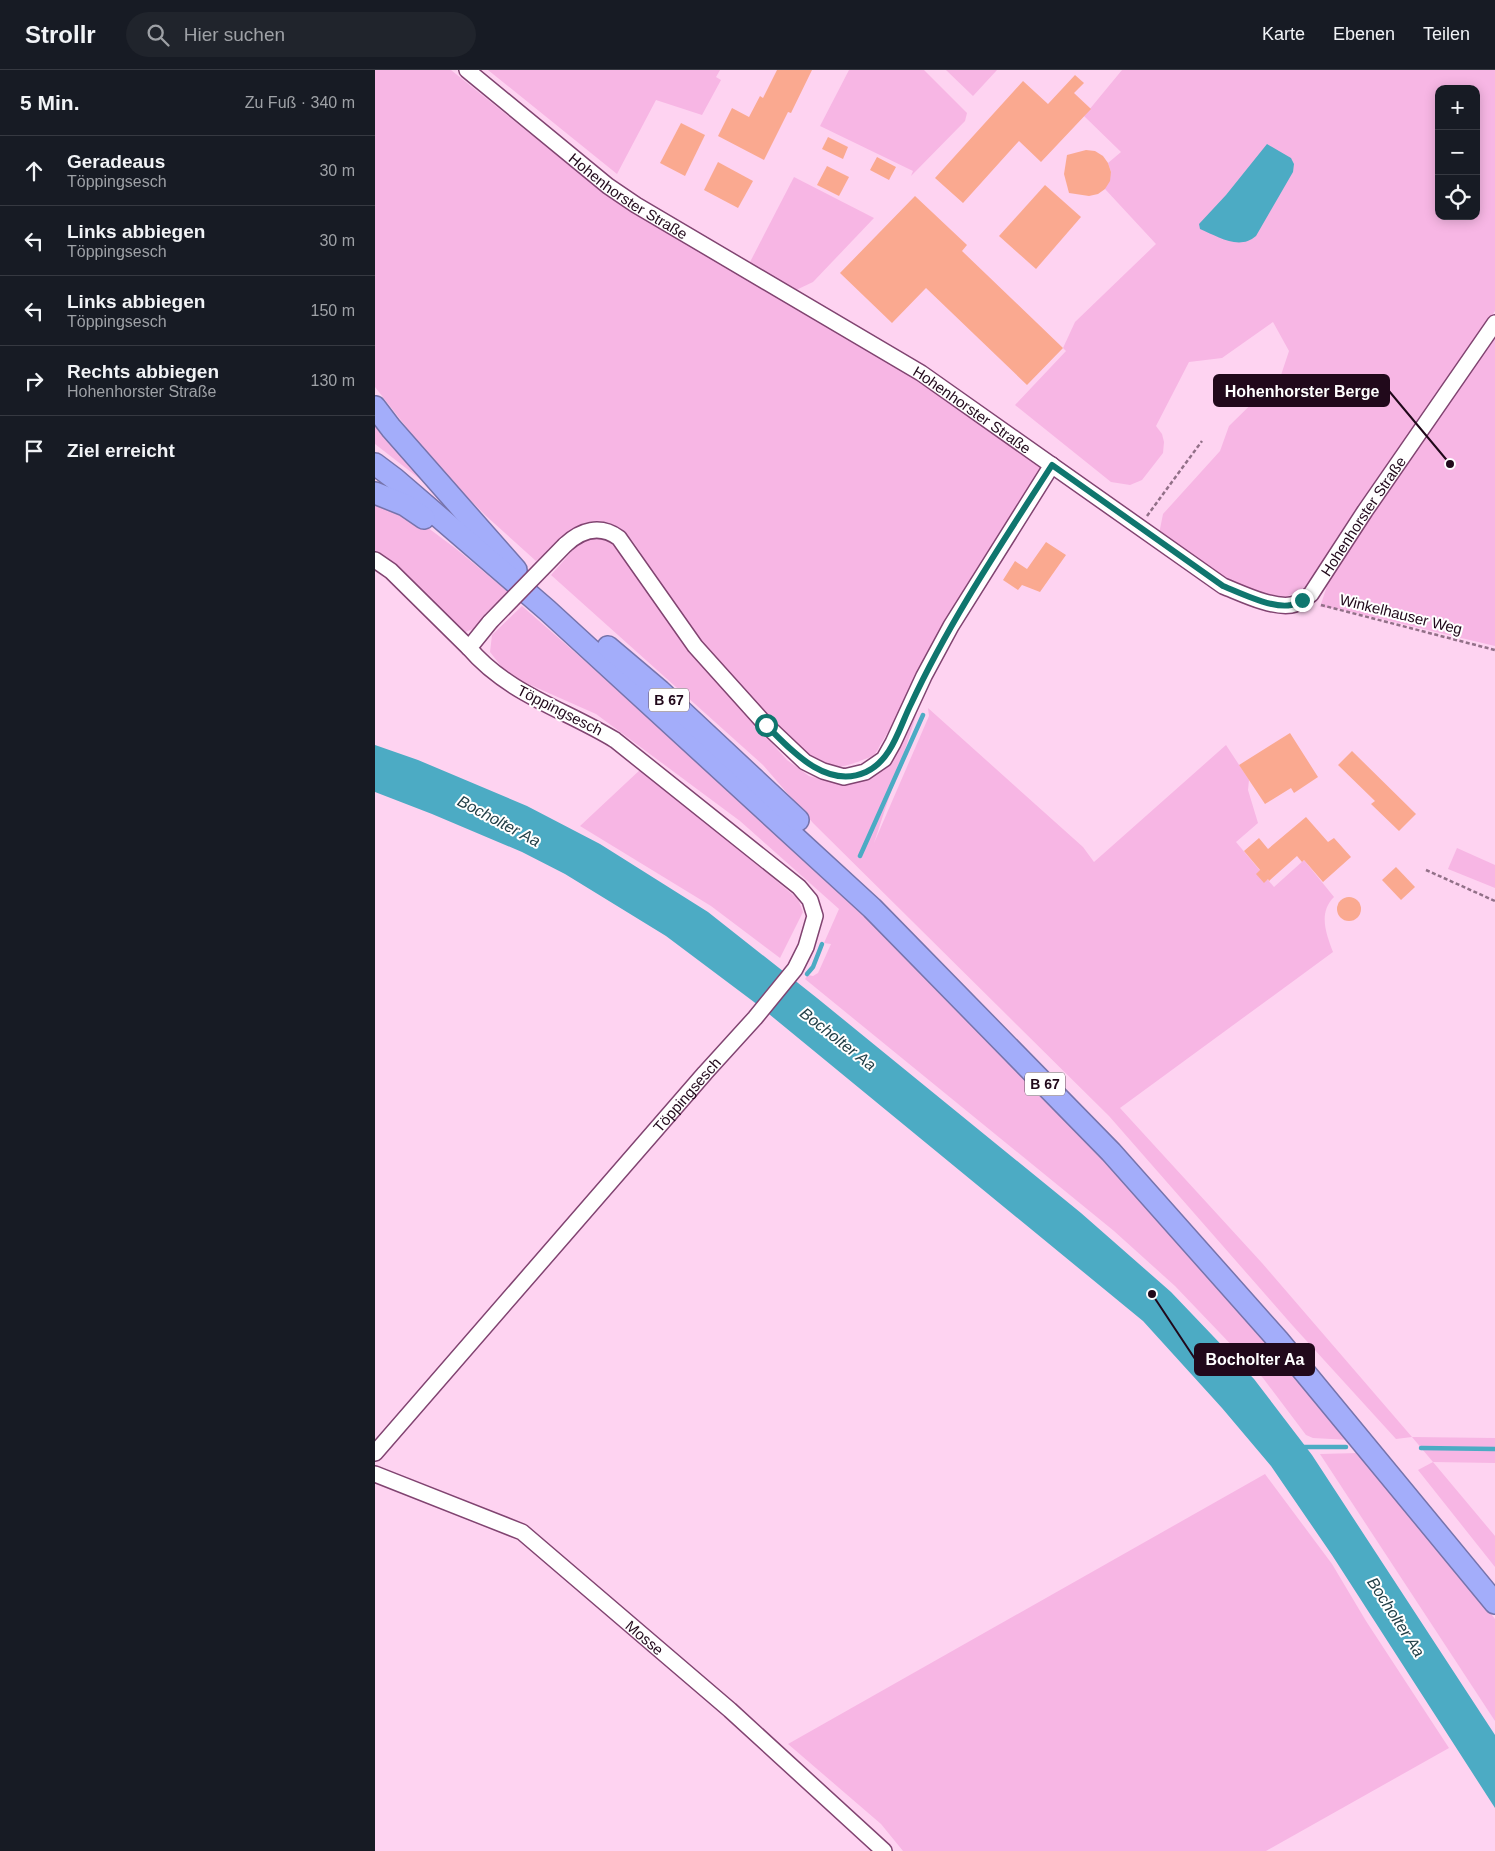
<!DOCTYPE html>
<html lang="de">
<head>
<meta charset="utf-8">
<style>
  :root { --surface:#171b24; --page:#20242c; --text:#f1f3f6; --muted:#9ea1a6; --line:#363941 }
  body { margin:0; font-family:Arial,sans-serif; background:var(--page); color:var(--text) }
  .controls { position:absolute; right:15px; top:15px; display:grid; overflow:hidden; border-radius:10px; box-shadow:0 2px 12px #0003 }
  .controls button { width:45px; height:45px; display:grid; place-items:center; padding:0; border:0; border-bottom:1px solid var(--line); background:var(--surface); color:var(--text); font:25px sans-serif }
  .stop { position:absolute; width:15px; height:15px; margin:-11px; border:4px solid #0f766e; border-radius:50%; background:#fff }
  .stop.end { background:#0f766e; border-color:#fff; box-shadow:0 1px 5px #0008 }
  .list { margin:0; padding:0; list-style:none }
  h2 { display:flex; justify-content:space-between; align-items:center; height:65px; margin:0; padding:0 20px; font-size:21px }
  h2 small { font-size:16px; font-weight:400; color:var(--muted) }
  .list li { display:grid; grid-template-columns:32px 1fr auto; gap:15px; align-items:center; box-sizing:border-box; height:70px; padding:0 20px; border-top:1px solid var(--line) }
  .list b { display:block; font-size:19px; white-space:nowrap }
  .list p { margin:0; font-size:16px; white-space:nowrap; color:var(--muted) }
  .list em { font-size:16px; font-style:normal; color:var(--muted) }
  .icon { flex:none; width:28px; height:28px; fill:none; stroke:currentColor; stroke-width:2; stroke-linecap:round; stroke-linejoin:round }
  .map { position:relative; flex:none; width:1120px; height:1781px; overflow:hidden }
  header { display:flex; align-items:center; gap:30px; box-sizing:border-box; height:70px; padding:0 25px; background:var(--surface); border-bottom:1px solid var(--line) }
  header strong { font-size:24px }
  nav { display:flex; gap:28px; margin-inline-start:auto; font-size:18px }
  .search { width:350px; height:45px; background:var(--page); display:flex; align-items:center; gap:12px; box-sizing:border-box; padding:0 18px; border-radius:28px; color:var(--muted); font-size:19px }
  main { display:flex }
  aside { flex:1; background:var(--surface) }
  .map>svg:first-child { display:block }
</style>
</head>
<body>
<header>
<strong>Strollr</strong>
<div class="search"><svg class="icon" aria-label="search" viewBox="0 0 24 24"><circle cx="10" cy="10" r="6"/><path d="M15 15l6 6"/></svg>Hier suchen</div>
<nav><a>Karte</a><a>Ebenen</a><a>Teilen</a></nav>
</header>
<main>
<aside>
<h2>5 Min.<small>Zu Fuß · 340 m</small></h2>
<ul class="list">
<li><svg class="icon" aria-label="ahead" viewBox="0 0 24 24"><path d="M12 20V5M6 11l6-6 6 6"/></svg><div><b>Geradeaus</b><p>Töppingsesch</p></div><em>30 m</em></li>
<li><svg class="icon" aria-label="left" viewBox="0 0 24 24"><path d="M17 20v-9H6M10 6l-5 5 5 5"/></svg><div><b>Links abbiegen</b><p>Töppingsesch</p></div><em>30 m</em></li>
<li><svg class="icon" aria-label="left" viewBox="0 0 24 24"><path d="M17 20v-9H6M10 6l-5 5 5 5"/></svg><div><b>Links abbiegen</b><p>Töppingsesch</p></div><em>150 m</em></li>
<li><svg class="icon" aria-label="right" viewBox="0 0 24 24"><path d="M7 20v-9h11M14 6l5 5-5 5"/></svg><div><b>Rechts abbiegen</b><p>Hohenhorster Straße</p></div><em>130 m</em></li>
<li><svg class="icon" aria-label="arrive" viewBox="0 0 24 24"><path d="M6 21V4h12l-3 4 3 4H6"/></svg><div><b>Ziel erreicht</b></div></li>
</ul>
</aside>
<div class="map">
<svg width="1120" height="1781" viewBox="0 0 1120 1781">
  <rect width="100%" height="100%" fill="#fed3f1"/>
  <g fill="#f7b6e4" fill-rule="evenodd">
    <path d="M 0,0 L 76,0 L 194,95 L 282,157 L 375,208 L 518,294 L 608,353 L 667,398 C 621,470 570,541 535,618 C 526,638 517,657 505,675 C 504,678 501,683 499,685 C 495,688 469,697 464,697 C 419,698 314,559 288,522 C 272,498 259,456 227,451 C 199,447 181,477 161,491 L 110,445 L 60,394 L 0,317 Z"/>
    <path d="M 113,0 L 345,0 L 341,7 L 346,10 L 327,45 L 281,30 L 242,104 Z"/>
    <path d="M 474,0 L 549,0 L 592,43 L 590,51 L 536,106 L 538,101 L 445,56 Z"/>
    <path d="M 571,0 L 622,0 L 598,26 Z"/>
    <path d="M 747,0 L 1120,0 L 1120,241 L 961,469 L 942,511 L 911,527 L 870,520 L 852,512 L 784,464 L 788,444 L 845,381 L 854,356 L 906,305 L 914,281 L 898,252 L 847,288 L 814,292 L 781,356 L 787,364 L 789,372 L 788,383 L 767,410 L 755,415 L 736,412 L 640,335 L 691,281 L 688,278 L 700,252 L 781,174 L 730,119 L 736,102 L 733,93 L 746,82 L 709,46 ZM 1064,19 L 1101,19 L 1101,146 L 1064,146 Z"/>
    <path d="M 419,107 L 499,148 L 438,212 L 419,221 L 374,194 Z"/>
    <path d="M 1120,261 L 1120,576 L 964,539 L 945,537 L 955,507 Z"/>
    <path d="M 0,350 L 47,404 L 45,409 L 0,374 Z"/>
    <path d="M 0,428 L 29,440 L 80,478 L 133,522 L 107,547 L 109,550 L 98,559 L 88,563 L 0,486 Z"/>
    <path d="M 224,466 L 242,475 L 305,566 L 349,620 L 412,690 L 434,706 L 466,714 L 498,706 L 514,694 L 542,643 L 499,773 L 554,646 L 553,638 L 708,777 L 719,792 L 851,675 L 874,710 L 873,720 L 883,753 L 861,772 L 899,817 L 929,790 L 959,827 C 943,843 951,863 958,882 L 745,1038 L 887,1193 L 1037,1367 L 1120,1368 L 1120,1393 L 1058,1392 L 1120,1466 L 1120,1497 L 1043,1400 L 1058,1392 L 1037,1367 L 1021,1369 L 918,1256 L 734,1046 L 438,753 L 388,695 L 176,505 L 205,472 Z"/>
    <path d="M 147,536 L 379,739 L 472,825 L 669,1025 L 779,1142 L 875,1250 L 975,1370 L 938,1368 L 931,1365 L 888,1308 L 800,1216 L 739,1161 L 430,909 L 433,905 L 438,906 L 443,903 L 456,874 L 449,873 L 464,839 L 365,751 L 221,644 L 133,605 L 115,582 L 117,565 Z"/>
    <path d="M 267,698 L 423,829 L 428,842 L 405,888 L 336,836 L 205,756 Z"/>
    <path d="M 1082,778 L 1120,795 L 1120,818 L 1073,799 Z"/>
    <path d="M 983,1383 L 1015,1416 L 1120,1549 L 1120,1651 L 945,1384 Z"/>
    <path d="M 890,1404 L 957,1494 L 991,1551 L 1074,1678 L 891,1781 L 528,1781 L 506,1754 L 413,1674 Z"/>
  </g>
  <g fill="#4cabc4">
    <path d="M 892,74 L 916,88 L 919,94 L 918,102 L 881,166 C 864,181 842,166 825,159 L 824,154 L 851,125 Z"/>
    <path d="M 0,675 L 43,690 L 152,736 L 225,774 L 333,842 L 442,928 L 706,1143 L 796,1222 L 879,1309 L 937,1385 L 1120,1665 L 1120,1738 L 957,1485 L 896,1396 L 847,1338 L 768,1251 L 383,935 L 291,866 L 190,804 L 147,782 L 57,744 L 0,722 Z"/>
  </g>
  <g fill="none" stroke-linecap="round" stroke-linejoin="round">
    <g stroke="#4cabc4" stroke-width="4.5">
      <path d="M 485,786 L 548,645"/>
      <path d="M 432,904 L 438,897 L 447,874"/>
      <path d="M 925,1377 L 971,1377"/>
      <path d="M 1046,1378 L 1120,1379"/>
    </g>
  </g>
  <g fill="#faa990">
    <path d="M 402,0 L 437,0 L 416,43 L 413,42 L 389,90 L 343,66 L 357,38 L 374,47 L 385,26 L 388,28 Z"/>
    <path d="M 700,5 L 709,13 L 699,23 L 716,39 L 666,92 L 644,71 L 588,133 L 560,108 L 648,11 L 673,34 Z"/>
    <path d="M 306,53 L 330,65 L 310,106 L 285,93 Z"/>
    <path d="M 453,67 L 473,77 L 468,89 L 447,79 Z"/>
    <path d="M 711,80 L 720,81 L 728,86 L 733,93 L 736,102 L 735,111 L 730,119 L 723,124 L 714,126 L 694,123 L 689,104 L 692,85 Z"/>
    <path d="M 502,87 L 521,97 L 514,110 L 495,100 Z"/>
    <path d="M 343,92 L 378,111 L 363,138 L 329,120 Z"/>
    <path d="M 452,96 L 474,107 L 464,126 L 442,115 Z"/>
    <path d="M 670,115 L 706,147 L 661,199 L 624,166 Z"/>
    <path d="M 540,126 L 592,175 L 587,181 L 688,278 L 652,315 L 551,218 L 517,253 L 465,203 Z"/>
    <path d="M 671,472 L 691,485 L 665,522 L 647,515 L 643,520 L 628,510 L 640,491 L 652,499 Z"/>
    <path d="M 915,663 L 943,707 L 919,723 L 916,718 L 890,734 L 864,695 Z"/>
    <path d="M 977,681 L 1041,744 L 1024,761 L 996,734 L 1000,731 L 963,695 Z"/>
    <path d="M 931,747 L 953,772 L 959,768 L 976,787 L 948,812 L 929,790 L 927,792 L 922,786 L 894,811 L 893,809 L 889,813 L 881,804 L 885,800 L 869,781 L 884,768 L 893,779 Z"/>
    <path d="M 1021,797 L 1040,817 L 1026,830 L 1007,810 Z"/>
    <circle cx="974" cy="839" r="12"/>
  </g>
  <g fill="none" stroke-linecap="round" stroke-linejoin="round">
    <g stroke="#814471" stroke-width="18">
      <g id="minor">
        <path id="s1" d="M 92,0 L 233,116 L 261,135 L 546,303 L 848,516 C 866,523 896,538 916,535 C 923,534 930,529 936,524 L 990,441 L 1120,253"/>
        <path d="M 190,475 C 206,460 225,454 244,468 L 320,576 L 391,655 L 430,692 L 448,701 L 469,707 L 490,702 L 509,689 L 518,673 L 549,606 L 576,556 L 677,395"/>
        <path d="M 0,490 L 16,501 L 94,578"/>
        <path id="s2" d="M 0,1383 L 330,1003 L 380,948 L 420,899 L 431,877 L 440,846 L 435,830 L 424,817 L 240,670 C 191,640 133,624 94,578 L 115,552"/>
        <path id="s3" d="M 0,1404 L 147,1462 L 355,1640 L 509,1781"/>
      </g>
    </g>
    <g stroke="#7674ac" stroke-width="24">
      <g id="highway">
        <path d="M 0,337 L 16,358 L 141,500"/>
        <path d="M 0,394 L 20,409 L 172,540 L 497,838 L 736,1082 L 903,1270 L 1120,1533"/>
        <path d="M 0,423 L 30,435 L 49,448"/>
        <path d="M 233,577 L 285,621 L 423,750"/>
      </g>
    </g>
    <g stroke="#927088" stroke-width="2.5" stroke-dasharray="4 2.5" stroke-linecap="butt">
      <path d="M 772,446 L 827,371"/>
      <path d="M 946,535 L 1120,580"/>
      <path d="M 1051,800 L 1120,831"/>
    </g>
    <use href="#minor" stroke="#fff" stroke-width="15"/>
    <use href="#highway" stroke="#a3adfa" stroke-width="21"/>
    <g stroke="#814471" stroke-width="18" stroke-linecap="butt">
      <path id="minor-bridge" d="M 115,552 L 190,475"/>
    </g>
    <use href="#minor-bridge" stroke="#fff" stroke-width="15"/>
  </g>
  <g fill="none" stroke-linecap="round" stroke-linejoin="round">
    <path stroke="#0f766e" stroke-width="6" d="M 391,655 C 416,680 451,720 491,702 C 517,690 524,658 536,634 C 575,550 627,473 677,395 L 848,516 C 865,523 898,539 916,535 C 920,534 924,532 927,530"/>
  </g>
  <g text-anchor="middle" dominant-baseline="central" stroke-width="4" stroke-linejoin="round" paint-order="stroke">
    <g fill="#fff" stroke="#64535f" stroke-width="1">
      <rect x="274" y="618.5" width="40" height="23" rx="4"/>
      <rect x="650" y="1002.5" width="40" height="23" rx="4"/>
    </g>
    <g font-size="14" font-weight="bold" fill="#21091b">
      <text x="294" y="630">B 67</text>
      <text x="670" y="1014">B 67</text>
    </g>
    <g font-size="15" fill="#21091b" stroke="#fff">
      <text stroke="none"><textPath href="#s1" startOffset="205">Hohenhorster Straße</textPath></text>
      <text stroke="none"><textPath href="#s1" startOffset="610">Hohenhorster Straße</textPath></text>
      <text stroke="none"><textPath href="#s1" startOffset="1105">Hohenhorster Straße</textPath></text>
      <text transform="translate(1026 544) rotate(14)">Winkelhauser Weg</text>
      <text transform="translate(185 640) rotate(27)">Töppingsesch</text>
      <text stroke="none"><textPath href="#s2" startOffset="475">Töppingsesch</textPath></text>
      <text stroke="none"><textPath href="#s3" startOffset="320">Mosse</textPath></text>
    </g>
    <g font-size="16" font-style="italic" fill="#234048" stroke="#fff">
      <text transform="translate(124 751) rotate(28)">Bocholter Aa</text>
      <text transform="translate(463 969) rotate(38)">Bocholter Aa</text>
      <text transform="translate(1021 1547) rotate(57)">Bocholter Aa</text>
    </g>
  </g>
  <path fill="none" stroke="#21091b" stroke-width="2" d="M1075 394L1014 321M777 1224L820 1289"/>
  <g fill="#21091b" stroke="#fff" stroke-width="2">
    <circle cx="1075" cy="394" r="5"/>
    <circle cx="777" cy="1224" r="5"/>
  </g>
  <g fill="#21091b" stroke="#21091b" stroke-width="2">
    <rect x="839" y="305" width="175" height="31" rx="5"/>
    <rect x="820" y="1274" width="119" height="31" rx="5"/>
  </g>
  <g font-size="16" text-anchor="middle" font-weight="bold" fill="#fff">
    <text x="927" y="327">Hohenhorster Berge</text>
    <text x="880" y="1295">Bocholter Aa</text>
  </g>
</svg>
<div class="controls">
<button>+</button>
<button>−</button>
<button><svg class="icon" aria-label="locate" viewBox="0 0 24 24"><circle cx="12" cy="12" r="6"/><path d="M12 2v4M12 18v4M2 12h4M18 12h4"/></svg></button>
</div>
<div class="stop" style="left:391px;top:655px"></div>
<div class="stop end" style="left:927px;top:530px"></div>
</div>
</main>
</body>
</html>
